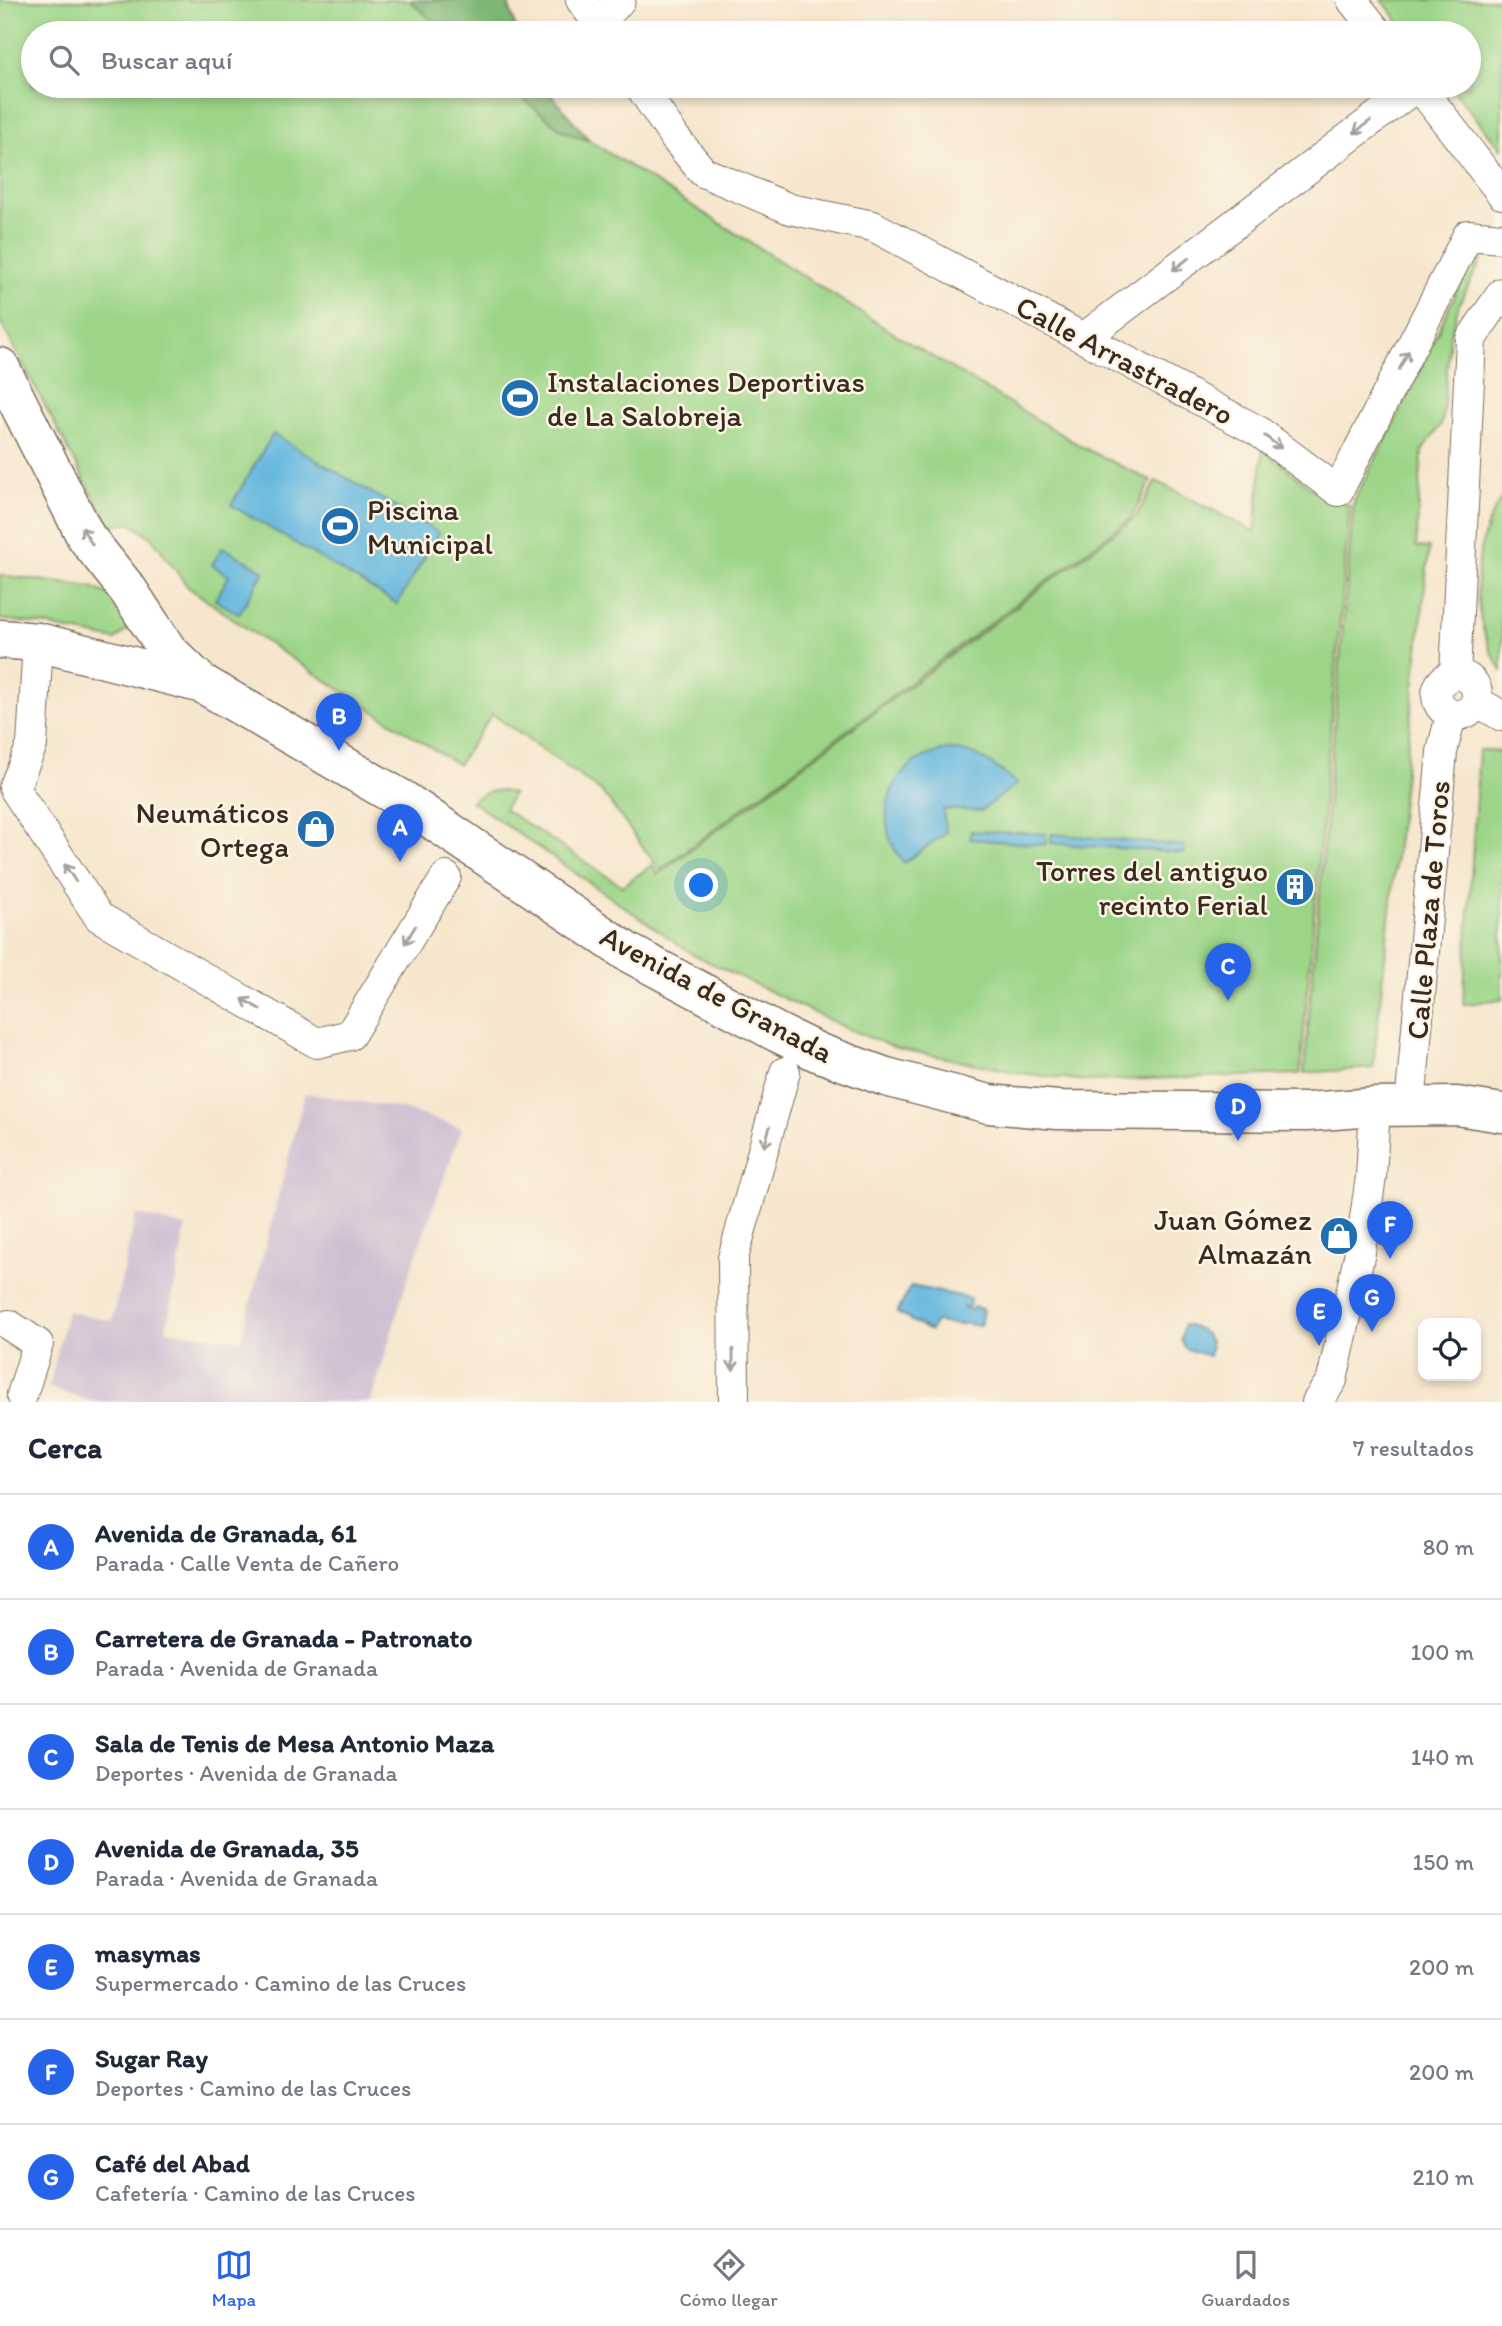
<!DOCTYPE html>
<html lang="es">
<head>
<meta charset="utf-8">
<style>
  :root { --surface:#fff; --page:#f6f6f7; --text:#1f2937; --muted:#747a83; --line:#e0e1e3; --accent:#2563eb }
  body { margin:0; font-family:Itim,sans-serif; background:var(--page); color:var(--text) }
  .controls { position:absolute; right:21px; bottom:21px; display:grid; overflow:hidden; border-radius:14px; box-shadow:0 4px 10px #0003 }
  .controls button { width:63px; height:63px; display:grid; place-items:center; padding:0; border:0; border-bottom:2px solid var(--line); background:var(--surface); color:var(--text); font:35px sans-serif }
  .you { position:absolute; left:702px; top:886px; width:24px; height:24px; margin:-18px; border:5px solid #fff; border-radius:50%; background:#1a73e8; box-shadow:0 0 0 10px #1a73e833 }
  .badge { display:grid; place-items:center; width:46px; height:46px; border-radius:50%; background:var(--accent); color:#fff; font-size:23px; font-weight:700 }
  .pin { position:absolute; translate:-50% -58px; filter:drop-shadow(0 2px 4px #0008) }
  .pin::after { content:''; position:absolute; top:37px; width:24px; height:21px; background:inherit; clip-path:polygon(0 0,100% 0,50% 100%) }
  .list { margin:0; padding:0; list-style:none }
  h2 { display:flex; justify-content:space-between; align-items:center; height:91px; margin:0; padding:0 28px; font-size:30px }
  h2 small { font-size:23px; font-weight:400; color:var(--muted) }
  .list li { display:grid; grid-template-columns:46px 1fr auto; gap:21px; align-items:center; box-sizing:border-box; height:105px; padding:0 28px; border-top:2px solid var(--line) }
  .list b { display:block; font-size:26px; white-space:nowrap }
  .list p { margin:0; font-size:23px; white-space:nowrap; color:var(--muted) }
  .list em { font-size:23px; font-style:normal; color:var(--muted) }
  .icon { flex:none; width:38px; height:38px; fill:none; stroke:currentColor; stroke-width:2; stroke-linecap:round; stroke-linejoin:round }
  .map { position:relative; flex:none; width:1502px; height:1402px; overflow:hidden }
  .search { position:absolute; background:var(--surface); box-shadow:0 4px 10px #0003; left:21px; right:21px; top:21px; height:77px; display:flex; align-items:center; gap:18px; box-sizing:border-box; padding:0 24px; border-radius:38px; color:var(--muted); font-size:26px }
  .sheet { height:826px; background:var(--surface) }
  nav { display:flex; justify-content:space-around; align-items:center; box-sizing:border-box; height:98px; border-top:2px solid var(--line); background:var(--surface); font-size:19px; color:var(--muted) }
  nav a { display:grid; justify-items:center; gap:4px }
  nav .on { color:var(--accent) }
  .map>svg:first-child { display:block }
</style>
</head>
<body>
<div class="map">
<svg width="1502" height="1402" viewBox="0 0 1502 1402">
  <rect width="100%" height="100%" fill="#fcf5e5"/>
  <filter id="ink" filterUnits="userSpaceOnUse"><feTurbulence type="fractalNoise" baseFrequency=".0143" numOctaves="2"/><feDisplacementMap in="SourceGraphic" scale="14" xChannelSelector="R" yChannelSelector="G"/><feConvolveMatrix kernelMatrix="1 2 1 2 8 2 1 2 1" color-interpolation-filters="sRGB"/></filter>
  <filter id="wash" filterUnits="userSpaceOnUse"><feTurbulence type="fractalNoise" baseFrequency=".00686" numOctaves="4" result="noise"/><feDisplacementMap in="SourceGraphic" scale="28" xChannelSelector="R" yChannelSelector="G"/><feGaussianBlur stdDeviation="1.57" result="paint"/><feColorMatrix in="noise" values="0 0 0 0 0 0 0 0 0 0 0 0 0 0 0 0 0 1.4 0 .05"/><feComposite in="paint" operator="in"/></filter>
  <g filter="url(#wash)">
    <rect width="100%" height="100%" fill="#f6e6cd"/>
    <path fill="#cdbed2" d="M 305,1093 L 403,1109 L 462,1128 L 407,1280 L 371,1402 L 94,1402 L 49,1388 L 67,1311 L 112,1321 L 136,1214 L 186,1227 L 166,1330 L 241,1340 Z"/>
    <g fill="#9cd588" stroke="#6c8053" stroke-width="2">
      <path d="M 0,0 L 507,0 L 517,33 L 33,33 L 33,86 L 544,86 L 590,141 L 898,336 L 1084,448 L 1151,481 L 1131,518 L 660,870 L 602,792 L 492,714 L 458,765 L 263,640 L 188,587 L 152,538 L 130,523 L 109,526 L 0,321 Z"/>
      <path d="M 1382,0 L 1502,0 L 1502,150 L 1450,86 L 1469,86 L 1469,33 L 1408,33 Z"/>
      <path d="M 1477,248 L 1482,250 L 1482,259 L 1459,304 L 1450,336 L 1442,423 L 1422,451 L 1416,547 L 1429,548 L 1373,1068 L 1304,1073 L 1354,500 L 1400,412 Z"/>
      <path d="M 1263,449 L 1312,489 L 1350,506 L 1300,1074 L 1086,1081 L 1021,1073 L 896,1048 L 848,1029 L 694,955 L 471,801 C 486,791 496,787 513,794 L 504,809 L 622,886 L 652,865 L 658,874 L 1136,517 L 1156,481 L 1255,532 Z"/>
      <path d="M 1502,497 L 1502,671 C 1469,620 1469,548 1502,497 Z"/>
      <path d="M 0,575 L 92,587 L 123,602 L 133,625 L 115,640 L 45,625 L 0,619 Z"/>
      <path d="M 1479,750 L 1502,752 L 1502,1000 C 1488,999 1477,1004 1463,1004 Z"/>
    </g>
    <g fill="#7db674" stroke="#5c7049" stroke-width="2">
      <path d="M 409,0 L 507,0 L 517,33 L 446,33 Z"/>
      <path d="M 507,86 L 544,86 L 590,141 L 563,131 Z"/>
    </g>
    <g fill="#63b7df" stroke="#4f707e" stroke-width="2">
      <path d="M 273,434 L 439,533 L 397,604 L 231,505 Z"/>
      <path d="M 223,547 L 264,571 L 239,614 L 215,600 L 229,576 L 212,565 Z"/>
      <path d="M 945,750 C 974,748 996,766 1017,784 L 981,811 L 943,809 L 946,833 L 904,863 C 880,835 880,791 910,766 C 919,757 933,754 945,750 Z"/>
      <path d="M 971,831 L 1046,834 L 1045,845 L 970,839 Z"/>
      <path d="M 1052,834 L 1185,846 L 1184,853 L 1050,843 Z"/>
      <path d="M 911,1286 L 970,1298 L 969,1307 L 963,1307 L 963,1309 L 972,1310 L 973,1307 L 983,1309 L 980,1326 L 961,1323 L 960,1325 L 936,1322 L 930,1331 L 897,1313 Z"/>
      <path d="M 1184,1325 C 1201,1328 1215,1336 1209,1356 L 1186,1349 L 1181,1340 Z"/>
    </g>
  </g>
  <g filter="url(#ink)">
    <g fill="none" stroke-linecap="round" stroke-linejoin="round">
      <g stroke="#7c6c5b" stroke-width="32">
        <g id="street">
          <path d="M 581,0 L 605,33"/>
          <path d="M 1352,0 L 1378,33"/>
          <path d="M 599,24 L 620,0"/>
          <path d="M 640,86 L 675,138 L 703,172 L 790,209 L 873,226 L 1258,431 L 1338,491 L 1468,235 L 1502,238"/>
          <path d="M 1419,86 L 1502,194"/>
          <path d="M 1085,337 L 1417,86"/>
          <path d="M 38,642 L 32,745 L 14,788 L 99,917 L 317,1043 L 350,1035 L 446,877"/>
          <circle cx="1457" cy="695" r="20"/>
          <path d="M 1455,675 L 1471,339 L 1502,293"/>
          <path d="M 1476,701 L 1502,716"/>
          <path d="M 1410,1106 L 1442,752 L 1451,715"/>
          <path d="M 9,1325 L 38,1344 L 22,1395"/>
          <path d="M 734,1402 L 733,1258 L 785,1072"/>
          <path d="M 1317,1402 L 1332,1380 L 1360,1252 L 1371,1177 L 1375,1107"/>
        </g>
      </g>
      <g stroke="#7c6c5b" stroke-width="41">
        <g id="secondary">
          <path d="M 0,367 L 86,537 L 128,590 L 168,651 L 201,683"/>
          <path d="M 0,639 L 38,642 L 203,684 L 403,800 L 627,952 L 778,1033 L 817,1052 L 886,1077 L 989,1104 L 1058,1110 L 1307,1112 L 1375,1107 L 1457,1106 L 1502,1113"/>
        </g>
      </g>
      <use href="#street" stroke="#fff" stroke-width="30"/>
      <use href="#secondary" stroke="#fff" stroke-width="38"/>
    </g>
    <defs><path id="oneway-shaft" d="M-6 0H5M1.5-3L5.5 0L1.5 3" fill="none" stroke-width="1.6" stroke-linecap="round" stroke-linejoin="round" transform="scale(1.75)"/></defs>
    <g stroke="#a79f9a">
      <use href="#oneway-shaft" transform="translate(1362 127) rotate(143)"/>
      <use href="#oneway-shaft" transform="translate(1181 264) rotate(143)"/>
      <use href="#oneway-shaft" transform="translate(1404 360) rotate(-63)"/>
      <use href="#oneway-shaft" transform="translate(1273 442) rotate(37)"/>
      <use href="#oneway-shaft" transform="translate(87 536) rotate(-122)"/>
      <use href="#oneway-shaft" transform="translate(70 873) rotate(-123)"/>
      <use href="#oneway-shaft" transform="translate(410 935) rotate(121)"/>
      <use href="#oneway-shaft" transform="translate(251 1004) rotate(-150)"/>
      <use href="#oneway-shaft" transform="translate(767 1137) rotate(106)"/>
      <use href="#oneway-shaft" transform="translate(733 1360) rotate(90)"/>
    </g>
  </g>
  <defs>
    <g id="stadium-disc" transform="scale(2.0125)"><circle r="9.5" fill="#1f6fb2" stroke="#fcf5e5"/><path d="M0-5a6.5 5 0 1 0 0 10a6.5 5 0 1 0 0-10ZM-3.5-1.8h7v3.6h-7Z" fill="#fff"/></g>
    <g id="shop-disc" transform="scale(2.0125)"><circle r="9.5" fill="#1f6fb2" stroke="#fcf5e5"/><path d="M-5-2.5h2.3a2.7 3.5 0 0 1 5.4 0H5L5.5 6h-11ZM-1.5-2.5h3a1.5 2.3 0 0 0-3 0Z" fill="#fff"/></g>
    <g id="building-disc" transform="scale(2.0125)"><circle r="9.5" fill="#1f6fb2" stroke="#fcf5e5"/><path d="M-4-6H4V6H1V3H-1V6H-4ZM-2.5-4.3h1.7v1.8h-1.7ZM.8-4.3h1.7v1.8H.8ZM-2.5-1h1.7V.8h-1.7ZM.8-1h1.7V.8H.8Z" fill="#fff"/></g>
  </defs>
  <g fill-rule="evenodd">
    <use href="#stadium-disc" x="520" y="398"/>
    <use href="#stadium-disc" x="340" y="526"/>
    <use href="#shop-disc" x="316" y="829"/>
    <use href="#building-disc" x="1295" y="887"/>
    <use href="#shop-disc" x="1339" y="1236"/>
  </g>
  <g text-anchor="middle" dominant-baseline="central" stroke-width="5" stroke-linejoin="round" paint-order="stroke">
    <g font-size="30" fill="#3b2a1e" stroke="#fcf5e5">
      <text transform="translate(1125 360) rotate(28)">Calle Arrastradero</text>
      <text transform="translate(1428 910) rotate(-85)">Calle Plaza de Toros</text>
      <text transform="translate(717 994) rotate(28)">Avenida de Granada</text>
    </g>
    <g font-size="30" fill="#3b2a1e" stroke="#fcf5e5" text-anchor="end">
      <text x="547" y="381" text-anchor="start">Instalaciones Deportivas<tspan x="547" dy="34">de La Salobreja</tspan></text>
      <text x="367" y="509" text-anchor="start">Piscina<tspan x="367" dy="34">Municipal</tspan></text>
      <text x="289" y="812">Neumáticos<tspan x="289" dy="34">Ortega</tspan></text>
      <text x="1268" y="870">Torres del antiguo<tspan x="1268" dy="34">recinto Ferial</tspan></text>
      <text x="1312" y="1219">Juan Gómez<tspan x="1312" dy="34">Almazán</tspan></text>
    </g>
  </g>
</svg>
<div class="controls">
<button><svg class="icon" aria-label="locate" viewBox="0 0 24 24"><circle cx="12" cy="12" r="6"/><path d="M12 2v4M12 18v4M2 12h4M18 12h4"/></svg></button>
</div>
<div class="you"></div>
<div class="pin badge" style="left:400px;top:862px">A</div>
<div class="pin badge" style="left:339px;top:751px">B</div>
<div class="pin badge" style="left:1228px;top:1001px">C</div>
<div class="pin badge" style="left:1238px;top:1141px">D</div>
<div class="pin badge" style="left:1319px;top:1346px">E</div>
<div class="pin badge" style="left:1390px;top:1259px">F</div>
<div class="pin badge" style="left:1372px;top:1332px">G</div>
<div class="search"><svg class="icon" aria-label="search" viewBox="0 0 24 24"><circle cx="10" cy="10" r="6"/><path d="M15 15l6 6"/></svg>Buscar aquí</div>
</div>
<section class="sheet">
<h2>Cerca<small>7 resultados</small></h2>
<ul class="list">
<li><span class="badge">A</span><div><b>Avenida de Granada, 61</b><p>Parada · Calle Venta de Cañero</p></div><em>80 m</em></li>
<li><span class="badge">B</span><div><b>Carretera de Granada - Patronato</b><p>Parada · Avenida de Granada</p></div><em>100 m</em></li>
<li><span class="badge">C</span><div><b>Sala de Tenis de Mesa Antonio Maza</b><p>Deportes · Avenida de Granada</p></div><em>140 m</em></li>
<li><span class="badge">D</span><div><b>Avenida de Granada, 35</b><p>Parada · Avenida de Granada</p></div><em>150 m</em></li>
<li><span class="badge">E</span><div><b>masymas</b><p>Supermercado · Camino de las Cruces</p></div><em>200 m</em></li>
<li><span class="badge">F</span><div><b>Sugar Ray</b><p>Deportes · Camino de las Cruces</p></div><em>200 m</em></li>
<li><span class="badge">G</span><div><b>Café del Abad</b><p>Cafetería · Camino de las Cruces</p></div><em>210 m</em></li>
</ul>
</section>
<nav>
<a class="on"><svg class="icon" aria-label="map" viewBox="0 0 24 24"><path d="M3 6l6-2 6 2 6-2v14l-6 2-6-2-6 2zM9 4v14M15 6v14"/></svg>Mapa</a>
<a><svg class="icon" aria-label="directions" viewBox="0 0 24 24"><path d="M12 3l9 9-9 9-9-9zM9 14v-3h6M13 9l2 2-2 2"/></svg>Cómo llegar</a>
<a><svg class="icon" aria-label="saved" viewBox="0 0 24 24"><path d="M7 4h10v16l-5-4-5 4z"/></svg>Guardados</a>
</nav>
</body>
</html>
